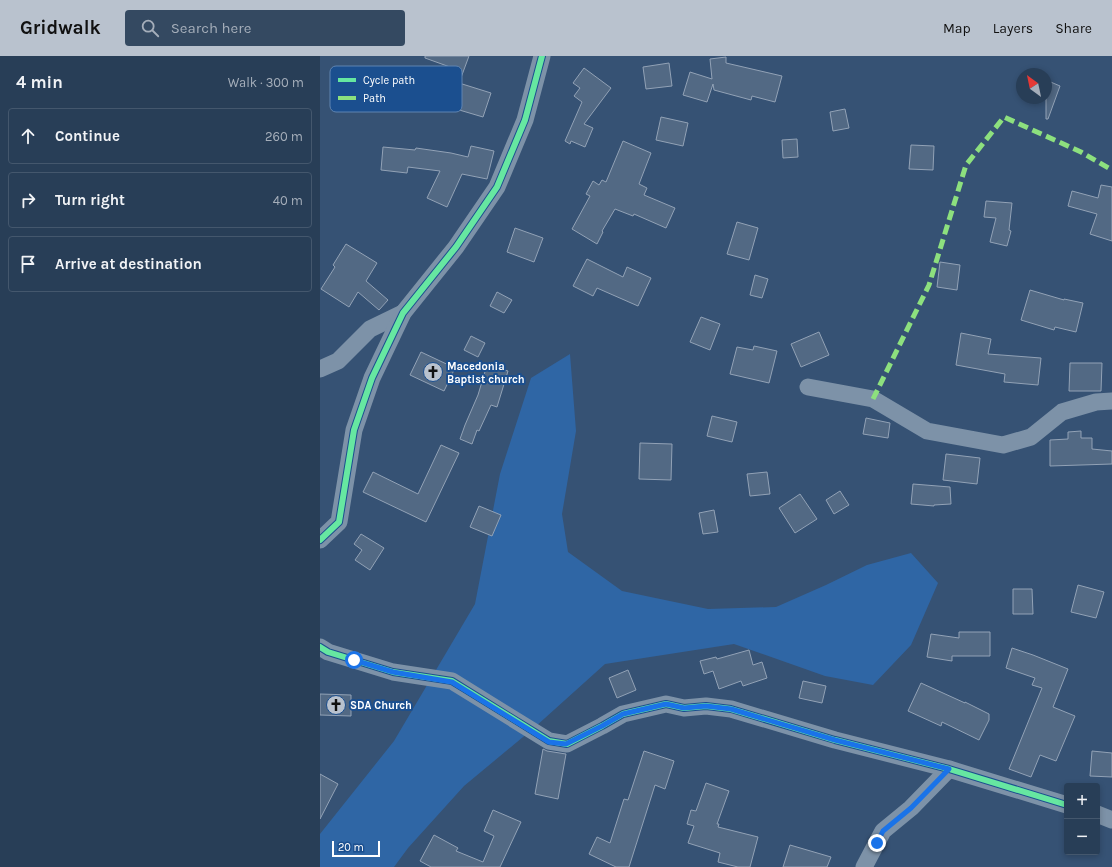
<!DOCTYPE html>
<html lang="en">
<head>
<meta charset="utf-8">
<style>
  :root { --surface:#283e57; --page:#344961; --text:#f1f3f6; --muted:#a5aeba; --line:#44576d; --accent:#b9c2ce }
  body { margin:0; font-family:Karla,sans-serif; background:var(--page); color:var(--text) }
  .controls { position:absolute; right:12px; bottom:12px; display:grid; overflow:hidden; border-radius:4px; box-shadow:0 2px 6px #0003 }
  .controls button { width:36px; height:36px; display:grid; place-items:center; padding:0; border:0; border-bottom:1px solid var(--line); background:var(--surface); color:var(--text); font:20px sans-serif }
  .compass { position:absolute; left:696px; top:12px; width:36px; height:36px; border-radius:50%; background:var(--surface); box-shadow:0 2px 6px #0003; rotate:327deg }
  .scale { position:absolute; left:12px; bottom:10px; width:48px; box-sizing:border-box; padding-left:4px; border:2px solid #fff; border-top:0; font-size:11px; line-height:14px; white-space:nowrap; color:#fff; -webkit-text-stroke:3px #1b4f8f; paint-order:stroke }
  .stop { position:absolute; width:12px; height:12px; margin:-9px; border:3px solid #1a73e8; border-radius:50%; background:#fff }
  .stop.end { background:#1a73e8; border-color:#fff; box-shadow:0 1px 4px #0008 }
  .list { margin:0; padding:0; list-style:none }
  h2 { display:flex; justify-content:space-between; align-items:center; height:52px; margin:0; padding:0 16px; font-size:17px }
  h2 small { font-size:13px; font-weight:400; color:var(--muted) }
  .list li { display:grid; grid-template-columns:26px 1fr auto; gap:12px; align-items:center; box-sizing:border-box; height:56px; margin:0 8px 8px; padding:0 8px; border:1px solid var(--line); border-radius:4px }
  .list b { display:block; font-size:15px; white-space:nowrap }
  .list em { font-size:13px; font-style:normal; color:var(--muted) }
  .icon { flex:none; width:22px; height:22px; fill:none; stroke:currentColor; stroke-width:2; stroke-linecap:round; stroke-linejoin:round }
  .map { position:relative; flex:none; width:792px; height:811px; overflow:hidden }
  header { display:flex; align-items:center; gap:24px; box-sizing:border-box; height:56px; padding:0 20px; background:var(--accent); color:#111 }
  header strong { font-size:19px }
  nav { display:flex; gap:22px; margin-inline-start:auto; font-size:14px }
  .search { width:280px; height:36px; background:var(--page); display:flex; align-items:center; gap:10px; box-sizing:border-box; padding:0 14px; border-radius:4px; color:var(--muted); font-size:15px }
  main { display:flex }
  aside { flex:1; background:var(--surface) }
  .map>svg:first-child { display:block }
</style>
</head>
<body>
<header>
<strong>Gridwalk</strong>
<div class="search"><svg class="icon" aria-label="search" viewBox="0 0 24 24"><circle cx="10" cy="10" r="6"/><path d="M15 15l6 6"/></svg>Search here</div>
<nav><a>Map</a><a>Layers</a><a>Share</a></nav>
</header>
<main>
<aside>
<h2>4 min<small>Walk · 300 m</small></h2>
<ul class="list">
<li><svg class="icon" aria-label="ahead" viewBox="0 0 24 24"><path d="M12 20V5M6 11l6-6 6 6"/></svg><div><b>Continue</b></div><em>260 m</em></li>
<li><svg class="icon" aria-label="right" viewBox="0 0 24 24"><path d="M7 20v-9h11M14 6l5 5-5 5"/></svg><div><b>Turn right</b></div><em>40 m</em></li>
<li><svg class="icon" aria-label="arrive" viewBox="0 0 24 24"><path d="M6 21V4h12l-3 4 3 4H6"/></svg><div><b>Arrive at destination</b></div></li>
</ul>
</aside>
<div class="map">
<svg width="792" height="811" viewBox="0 0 792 811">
  <rect width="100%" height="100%" fill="#365274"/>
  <path fill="#2f66a5" d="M 250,298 L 256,375 L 242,458 L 248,496 L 302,535 L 388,553 L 456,551 L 506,529 L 547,509 L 591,497 L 618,527 L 591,589 L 553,629 L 505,620 L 414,588 L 285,608 L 215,671 L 144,730 L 88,792 L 74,811 L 0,811 L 0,778 L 74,685 L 155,548 L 180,418 L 211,322 Z"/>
  <g fill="#526984" stroke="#92a2b6">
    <path d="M 105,0 L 149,0 L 139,27 L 171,37 L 163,61 L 119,48 L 130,11 L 105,2 Z"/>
    <path d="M 406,1 L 406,7 L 462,20 L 455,46 L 432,40 L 431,44 L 394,34 L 393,28 L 387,46 L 363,39 L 370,16 L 392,23 L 390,3 Z"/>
    <path d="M 349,7 L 352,30 L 326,33 L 323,11 Z"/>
    <path d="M 264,12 L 291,32 L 264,68 L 273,72 L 265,91 L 251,85 L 250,88 L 245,85 L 262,46 L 254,40 L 260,32 L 253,27 Z"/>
    <path d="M 726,24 L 740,30 L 728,63 L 726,63 Z"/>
    <path d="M 525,53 L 529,72 L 513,75 L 510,56 Z"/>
    <path d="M 341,61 L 368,67 L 363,90 L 336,84 Z"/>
    <path d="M 477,83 L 478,101 L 463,102 L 462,84 Z"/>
    <path d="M 303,85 L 331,97 L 319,128 L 327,132 L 324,139 L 355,152 L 346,172 L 314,158 L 313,160 L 295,153 L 282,175 L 283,176 L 277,188 L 252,173 L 270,140 L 266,138 L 273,125 L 279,129 L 282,124 L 286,126 Z"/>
    <path d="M 591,89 L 614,90 L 613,114 L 589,113 Z"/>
    <path d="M 151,90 L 174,95 L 167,123 L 142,118 L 127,151 L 107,142 L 120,115 L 88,111 L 87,117 L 61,114 L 63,91 L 95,94 L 96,92 L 131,97 L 148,101 Z"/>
    <path d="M 781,129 L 792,131 L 792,185 L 770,178 L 777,158 L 748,150 L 752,135 L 778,142 Z"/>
    <path d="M 666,145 L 692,147 L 689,174 L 691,175 L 687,190 L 670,186 L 676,162 L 664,161 Z"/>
    <path d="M 417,166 L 438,172 L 429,204 L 407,198 Z"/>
    <path d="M 195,172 L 223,182 L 214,206 L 187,196 Z"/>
    <path d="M 26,188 L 57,207 L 46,225 L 68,244 L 59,254 L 38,236 L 29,251 L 1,233 L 15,211 L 13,209 Z"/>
    <path d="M 267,203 L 303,221 L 307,211 L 331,222 L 318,250 L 277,232 L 273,240 L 253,230 Z"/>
    <path d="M 620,206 L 640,209 L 637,234 L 617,231 Z"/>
    <path d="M 435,219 L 448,223 L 442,242 L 430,239 Z"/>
    <path d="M 710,234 L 744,244 L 744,243 L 763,247 L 756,276 L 735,271 L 734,274 L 701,264 Z"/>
    <path d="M 177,236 L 192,244 L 184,257 L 170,250 Z"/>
    <path d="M 381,261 L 400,268 L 390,294 L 370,286 Z"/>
    <path d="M 499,276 L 509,299 L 481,311 L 471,288 Z"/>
    <path d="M 641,277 L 671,283 L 668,298 L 721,302 L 718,329 L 684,326 L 685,318 L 636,309 Z"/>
    <path d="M 151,280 L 165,287 L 158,301 L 144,294 Z"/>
    <path d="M 434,290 L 457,295 L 449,327 L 410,318 L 417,291 L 433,294 Z"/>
    <path d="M 101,296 L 135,312 L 124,335 L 90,319 Z"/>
    <path d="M 750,307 L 782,307 L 781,335 L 749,335 Z"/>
    <path d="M 167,309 L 188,315 L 177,351 L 171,349 L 159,375 L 157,374 L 152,388 L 140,383 L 145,369 L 158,339 Z"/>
    <path d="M 392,360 L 417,366 L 412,386 L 387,380 Z"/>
    <path d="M 546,362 L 570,367 L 568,382 L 543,378 Z"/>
    <path d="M 761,375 L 761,382 L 772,382 L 772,393 L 792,395 L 792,408 L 730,410 L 730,384 L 748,383 L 748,376 Z"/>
    <path d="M 320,387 L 352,388 L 351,424 L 319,423 Z"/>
    <path d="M 121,389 L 139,397 L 106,466 L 43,436 L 53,416 L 98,438 Z"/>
    <path d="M 626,398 L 660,402 L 657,428 L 623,424 Z"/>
    <path d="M 447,416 L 450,438 L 430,440 L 427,418 Z"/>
    <path d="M 593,428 L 630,431 L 631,448 L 614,449 L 614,450 L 591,448 Z"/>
    <path d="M 520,435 L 529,449 L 514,458 L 506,444 Z"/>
    <path d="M 480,438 L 497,463 L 475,477 L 459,452 Z"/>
    <path d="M 159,450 L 181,459 L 172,480 L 150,471 Z"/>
    <path d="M 394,454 L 398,476 L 383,478 L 379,457 Z"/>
    <path d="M 41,478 L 64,492 L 50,514 L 35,504 L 42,494 L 34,488 Z"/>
    <path d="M 758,529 L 784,536 L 776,562 L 751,556 Z"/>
    <path d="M 693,533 L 712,533 L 713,558 L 693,558 Z"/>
    <path d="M 639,576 L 670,576 L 670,600 L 632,600 L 632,605 L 607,601 L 611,578 L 639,582 Z"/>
    <path d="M 692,592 L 713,599 L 748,613 L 733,651 L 755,660 L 736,705 L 720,699 L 711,721 L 689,713 L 722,632 L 712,629 L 715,622 L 686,612 Z"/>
    <path d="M 429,594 L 433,609 L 442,606 L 447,622 L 423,630 L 421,625 L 399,633 L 393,615 L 384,618 L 380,605 L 396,601 L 397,603 Z"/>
    <path d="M 308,614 L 316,634 L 297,642 L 289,622 Z"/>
    <path d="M 483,625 L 506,630 L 502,647 L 479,642 Z"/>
    <path d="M 601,627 L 645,647 L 645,646 L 669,658 L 669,664 L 659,684 L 622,666 L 621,670 L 588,655 Z"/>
    <path d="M 0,638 L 31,639 L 31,660 L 0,659 Z"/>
    <path d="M 223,693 L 227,695 L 246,698 L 238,743 L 215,738 Z"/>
    <path d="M 324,695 L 354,705 L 345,733 L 335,729 L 309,811 L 296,811 L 269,798 L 277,781 L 290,787 L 304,743 L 308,744 Z"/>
    <path d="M 772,695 L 792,697 L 792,721 L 770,720 Z"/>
    <path d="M 0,718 L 18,728 L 0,763 Z"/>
    <path d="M 386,727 L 409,735 L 397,768 L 399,768 L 398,771 L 438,781 L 430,811 L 418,811 L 398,806 L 400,797 L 368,787 L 374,770 L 367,768 L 371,754 L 376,755 Z"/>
    <path d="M 173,754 L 201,766 L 180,811 L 111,811 L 100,805 L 114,779 L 138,792 L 136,795 L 163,806 L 174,780 L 164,775 Z"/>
    <path d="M 470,789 L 511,801 L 507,811 L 463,811 Z"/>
  </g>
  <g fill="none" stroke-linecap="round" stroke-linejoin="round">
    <g stroke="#7d92a8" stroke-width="17">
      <path d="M 0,313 L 18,305 L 50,273 L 83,257"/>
      <path d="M 488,331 L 553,343 L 607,375 L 683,389 L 711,381 L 742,356 L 776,346 L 792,345"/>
      <path d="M 0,484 L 19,466 L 34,374 L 52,322 L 83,257 L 136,191 L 177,131 L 205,64 L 222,0"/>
      <path d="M 0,591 L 8,596 L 73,616 L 132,625 L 229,685 L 247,688 L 282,670 L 303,658 L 346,648 L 364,652 L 386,650 L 411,653 L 515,684 L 629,713 L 747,749"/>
      <path d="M 777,758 L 792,764"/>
      <path d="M 544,811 L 563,775 L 591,752 L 629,713"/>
    </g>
    <path stroke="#8de07e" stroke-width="5" stroke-dasharray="10 5" stroke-linecap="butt" d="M 553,343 L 609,229 L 646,109 L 684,61 L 761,96 L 792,114"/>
    <g stroke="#1b4f8f" stroke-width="8">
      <g id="cycleway">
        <path d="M 0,484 L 19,466 L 34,374 L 52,322 L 83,257 L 136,191 L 177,131 L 205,64 L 222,0"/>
        <path d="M 0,591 L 8,596 L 73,616 L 132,625 L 229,685 L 247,688 L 282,670 L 303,658 L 346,648 L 364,652 L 386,650 L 411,653 L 515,684 L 629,713 L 747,749"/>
      </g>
    </g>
    <use href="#cycleway" stroke="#66e7a1" stroke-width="6"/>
  </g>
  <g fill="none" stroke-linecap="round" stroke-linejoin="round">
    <path stroke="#1a73e8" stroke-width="5" d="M 34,604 L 73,616 L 132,626 L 229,686 L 246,688 L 282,670 L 303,658 L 346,648 L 364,652 L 386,650 L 411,653 L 515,684 L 629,713 L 591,752 L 563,775 L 557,787"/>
  </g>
  <defs>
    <g id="church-disc" transform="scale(1)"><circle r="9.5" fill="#b9c2ce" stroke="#1b4f8f"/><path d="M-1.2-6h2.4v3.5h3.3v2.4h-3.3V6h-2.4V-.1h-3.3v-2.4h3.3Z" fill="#111"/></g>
  </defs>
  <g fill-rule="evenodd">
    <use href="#church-disc" x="113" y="316"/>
    <use href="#church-disc" x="16" y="649"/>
  </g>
  <g text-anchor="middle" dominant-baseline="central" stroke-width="4" stroke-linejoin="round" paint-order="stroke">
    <g font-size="11" font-weight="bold" fill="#fff" stroke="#1b4f8f" text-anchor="start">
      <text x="127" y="310">Macedonia<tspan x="127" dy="13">Baptist church</tspan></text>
      <text x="30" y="649">SDA Church</text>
    </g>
  </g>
  <rect x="10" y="10" width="132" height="46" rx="6" fill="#1b4f8f" stroke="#5f84b1" stroke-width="1"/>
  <rect x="18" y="22" width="18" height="4" fill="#66e7a1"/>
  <rect x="18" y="40" width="18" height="4" fill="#8de07e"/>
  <g font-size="11" fill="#fff">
    <text x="43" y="28">Cycle path</text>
    <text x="43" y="46">Path</text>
  </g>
</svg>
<div class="controls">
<button>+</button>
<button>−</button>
</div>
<svg class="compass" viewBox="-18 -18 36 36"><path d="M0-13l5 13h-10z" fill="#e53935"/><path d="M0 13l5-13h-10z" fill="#a5aeba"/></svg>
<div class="scale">20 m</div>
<div class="stop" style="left:34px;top:604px"></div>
<div class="stop end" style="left:557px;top:787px"></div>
</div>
</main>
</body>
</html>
